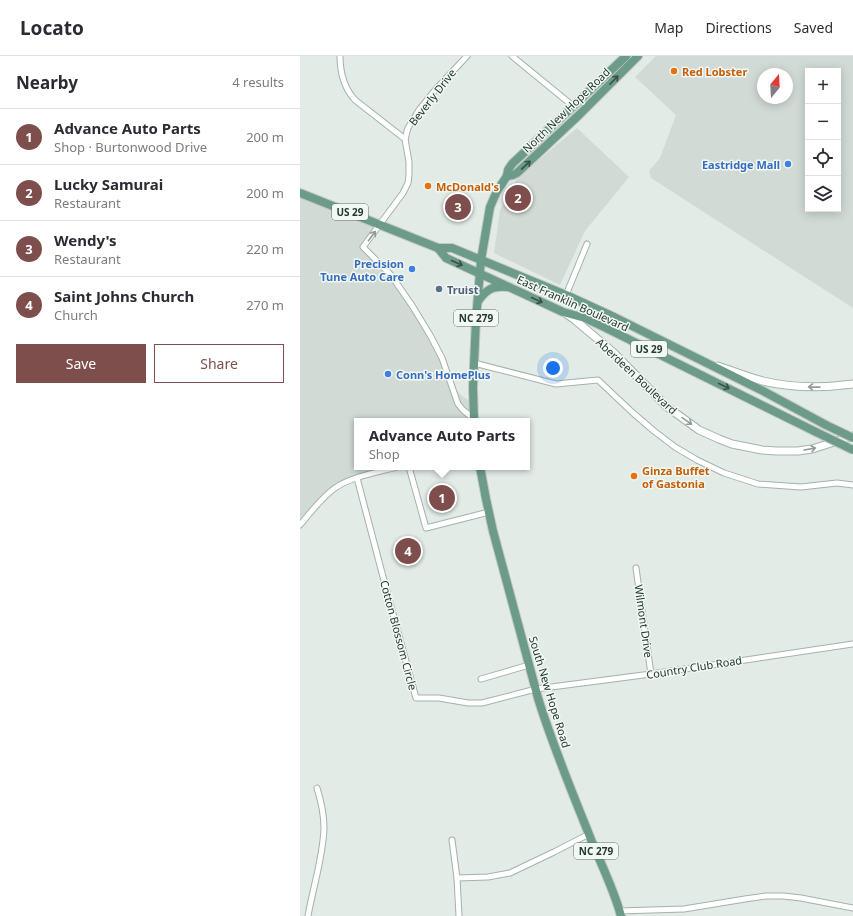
<!DOCTYPE html>
<html lang="en">
<head>
<meta charset="utf-8">
<style>
  :root { --surface:#fff; --page:#f2f2f3; --text:#2b2b33; --muted:#7c7c81; --line:#e1e1e2; --accent:#7d4e4c }
  body { margin:0; font-family:"Noto Sans",sans-serif; background:var(--page); color:var(--text) }
  .controls { position:absolute; right:12px; top:12px; display:grid; overflow:hidden; border-radius:0px; box-shadow:0 2px 10px #0003 }
  .controls button { width:36px; height:36px; display:grid; place-items:center; padding:0; border:0; border-bottom:1px solid var(--line); background:var(--surface); color:var(--text); font:20px sans-serif }
  .compass { position:absolute; left:457px; top:12px; width:36px; height:36px; border-radius:50%; background:var(--surface); box-shadow:0 2px 10px #0003; rotate:18deg }
  .you { position:absolute; left:253px; top:312px; width:14px; height:14px; margin:-10px; border:3px solid #fff; border-radius:50%; background:#1a73e8; box-shadow:0 0 0 6px #1a73e833 }
  .badge { display:grid; place-items:center; width:26px; height:26px; border-radius:50%; background:var(--accent); color:#fff; font-size:13px; font-weight:700 }
  .pin { position:absolute; translate:-50% -50%; border:2px solid #fff; box-shadow:0 1px 4px #0006 }
  .popup { position:absolute; left:54px; top:362px; width:176px; height:52px; box-sizing:border-box; display:grid; place-content:center; border-radius:0px; background:var(--surface); filter:drop-shadow(0 1px 3px #0005); font-size:13px; white-space:nowrap; color:var(--muted) }
  .popup b { font-size:15px; color:var(--text) }
  .popup::after { content:''; position:absolute; left:50%; top:100%; margin-left:-8px; border:8px solid transparent; border-top-color:var(--surface) }
  .list { margin:0; padding:0; list-style:none }
  h2 { display:flex; justify-content:space-between; align-items:center; height:52px; margin:0; padding:0 16px; font-size:17px }
  h2 small { font-size:13px; font-weight:400; color:var(--muted) }
  .list li { display:grid; grid-template-columns:26px 1fr auto; gap:12px; align-items:center; box-sizing:border-box; height:56px; padding:0 16px; border-top:1px solid var(--line) }
  .list b { display:block; font-size:15px; white-space:nowrap }
  .list p { margin:0; font-size:13px; white-space:nowrap; color:var(--muted) }
  .list em { font-size:13px; font-style:normal; color:var(--muted) }
  .actions { display:flex; gap:8px; padding:12px 16px }
  .actions a { flex:1; padding:9px 0; border:1px solid var(--accent); border-radius:0px; text-align:center; font-size:14px; color:var(--accent) }
  .actions .main { background:var(--accent); color:#fff }
  .icon { flex:none; width:22px; height:22px; fill:none; stroke:currentColor; stroke-width:2; stroke-linecap:round; stroke-linejoin:round }
  .map { position:relative; flex:none; width:553px; height:860px; overflow:hidden }
  header { display:flex; align-items:center; gap:24px; box-sizing:border-box; height:56px; padding:0 20px; background:var(--surface); border-bottom:1px solid var(--line) }
  header strong { font-size:19px }
  nav { display:flex; gap:22px; margin-inline-start:auto; font-size:14px }
  main { display:flex }
  aside { flex:1; background:var(--surface) }
  .map>svg:first-child { display:block }
</style>
</head>
<body>
<header>
<strong>Locato</strong>
<nav><a>Map</a><a>Directions</a><a>Saved</a></nav>
</header>
<main>
<aside>
<h2>Nearby<small>4 results</small></h2>
<ul class="list">
<li><span class="badge">1</span><div><b>Advance Auto Parts</b><p>Shop · Burtonwood Drive</p></div><em>200 m</em></li>
<li><span class="badge">2</span><div><b>Lucky Samurai</b><p>Restaurant</p></div><em>200 m</em></li>
<li><span class="badge">3</span><div><b>Wendy's</b><p>Restaurant</p></div><em>220 m</em></li>
<li><span class="badge">4</span><div><b>Saint Johns Church</b><p>Church</p></div><em>270 m</em></li>
</ul>
<div class="actions"><a class="main">Save</a><a>Share</a></div>
</aside>
<div class="map">
<svg width="553" height="860" viewBox="0 0 553 860">
  <rect width="100%" height="100%" fill="#e2ebe6"/>
  <g fill="#d1dad5" fill-rule="evenodd">
    <path d="M 356,0 L 553,0 L 553,252 L 351,122 L 349,115 L 360,102 L 376,59 L 335,21 ZM 508,15 L 538,15 L 538,153 L 508,153 ZM 463,18 L 487,18 L 487,42 L 463,42 Z"/>
    <path d="M 277,72 L 329,121 L 285,175 L 260,229 L 194,197 L 200,154 L 218,121 Z"/>
    <path d="M 0,137 L 80,168 L 63,191 L 91,219 L 130,279 L 152,330 L 162,340 L 174,348 L 174,365 L 57,365 L 57,411 L 97,411 L 57,422 L 23,443 L 0,469 Z"/>
  </g>
  <g fill="none" stroke-linecap="round" stroke-linejoin="round">
    <g stroke="#a5b2ac" stroke-width="7">
      <g id="street">
        <path d="M 40,0 C 40,16 44,32 55,44 L 105,83"/>
        <path d="M 167,0 L 136,33 L 119,54 L 108,72 L 105,83 L 109,106 L 109,119 L 108,127 L 103,137 L 63,191 L 91,219 L 113,251 L 130,279 L 142,302 L 158,348 L 163,354 L 174,363"/>
        <path d="M 212,0 L 273,50"/>
        <path d="M 266,239 L 287,188"/>
        <path d="M 174,307 L 256,328 L 298,324 L 333,357 L 354,375 L 375,391 L 397,404 L 424,417 L 458,428 L 501,431 L 537,427 L 553,429"/>
        <path d="M 109,411 L 126,472 L 189,456"/>
        <path d="M 57,422 L 87,536 L 116,642 L 139,642 L 168,647 L 182,647 L 236,633 L 351,618 L 553,588"/>
        <path d="M 0,469 C 11,456 21,442 35,432 C 50,421 79,416 97,411"/>
        <path d="M 336,512 L 351,618"/>
        <path d="M 181,623 L 229,609"/>
        <path d="M 152,784 L 157,822 L 159,860"/>
        <path d="M 157,822 L 188,821 L 210,817 L 254,796 L 289,778"/>
        <path d="M 319,855 L 384,853 L 445,843 L 466,840 L 483,840 L 501,842 L 553,852"/>
        <path d="M 8,860 C 13,831 23,802 24,772 C 24,758 21,745 17,732"/>
      </g>
    </g>
    <g stroke="#a2b5ac" stroke-width="9">
      <g id="secondary">
        <path d="M 265,257 L 275,264 L 314,297 L 366,350 L 399,374 L 419,383 L 432,388 L 462,394 L 476,395 L 498,395 L 512,393 L 553,380"/>
        <path d="M 418,310 C 433,315 448,321 463,325 C 492,332 523,332 553,328"/>
      </g>
    </g>
    <g stroke="#c2c8c5" stroke-width="10">
      <g id="primary">
        <path d="M 207,120 L 213,119 L 217,117 L 280,58 L 338,0"/>
        <path d="M 0,137 L 138,192 L 152,192 L 266,239 L 314,261 L 463,335 L 526,369"/>
        <path d="M 138,192 L 146,202 L 263,256 L 285,262 L 308,273 L 516,376"/>
        <path d="M 178,245 C 187,233 192,230 207,231"/>
        <path d="M 174,365 L 173,331 L 176,263 L 181,204 L 190,151 L 197,135 L 207,120 L 208,114 L 212,108 L 326,0"/>
        <path d="M 180,411 L 186,443 L 193,475 L 238,642 C 253,691 273,738 292,786 C 302,810 314,834 321,860"/>
      </g>
    </g>
    <use href="#street" stroke="#fff" stroke-width="5"/>
    <use href="#secondary" stroke="#fff" stroke-width="7"/>
    <use href="#primary" stroke="#6c9b89" stroke-width="8"/>
    <g stroke="#c2c8c5" stroke-width="10" stroke-linecap="butt">
      <g id="primary-bridge">
        <path d="M 526,369 L 553,382"/>
        <path d="M 516,376 L 553,394"/>
      </g>
    </g>
    <use href="#primary-bridge" stroke="#6c9b89" stroke-width="8"/>
  </g>
  <defs><path id="oneway-shaft" d="M-6 0H5M1.5-3L5.5 0L1.5 3" fill="none" stroke-width="1.6" stroke-linecap="round" stroke-linejoin="round"/></defs>
  <g stroke="#365247">
    <use href="#oneway-shaft" transform="translate(314 24) rotate(-45)"/>
    <use href="#oneway-shaft" transform="translate(226 109) rotate(-43)"/>
    <use href="#oneway-shaft" transform="translate(157 207) rotate(24)"/>
    <use href="#oneway-shaft" transform="translate(237 244) rotate(25)"/>
    <use href="#oneway-shaft" transform="translate(424 330) rotate(26)"/>
  </g>
  <g stroke="#929c98">
    <use href="#oneway-shaft" transform="translate(72 180) rotate(-53)"/>
    <use href="#oneway-shaft" transform="translate(514 331) rotate(-179)"/>
    <use href="#oneway-shaft" transform="translate(387 365) rotate(35)"/>
    <use href="#oneway-shaft" transform="translate(510 393) rotate(-10)"/>
  </g>
  <g fill="#e8710a" stroke="#f2f8f4" stroke-width="1.5">
    <circle cx="374" cy="15" r="4"/>
    <circle cx="128" cy="130" r="4"/>
    <circle cx="334" cy="420" r="4"/>
  </g>
  <g fill="#3f7fe0" stroke="#f2f8f4" stroke-width="1.5">
    <circle cx="488" cy="108" r="4"/>
    <circle cx="112" cy="213" r="4"/>
    <circle cx="88" cy="318" r="4"/>
  </g>
  <circle fill="#5c6f8a" stroke="#f2f8f4" stroke-width="1.5" cx="139" cy="233" r="4"/>
  <g text-anchor="middle" dominant-baseline="central" stroke-width="3" stroke-linejoin="round" paint-order="stroke">
    <g fill="#f2f8f4" stroke="#62736c" stroke-width="1">
      <rect x="32" y="148" width="36" height="16" rx="3"/>
      <rect x="154" y="254" width="44" height="16" rx="3"/>
      <rect x="331" y="285" width="36" height="16" rx="3"/>
      <rect x="274" y="787" width="44" height="16" rx="3"/>
    </g>
    <g font-size="10" font-weight="bold" fill="#243a31">
      <text x="50" y="156">US 29</text>
      <text x="176" y="262">NC 279</text>
      <text x="349" y="293">US 29</text>
      <text x="296" y="795">NC 279</text>
    </g>
    <g font-size="11" font-weight="bold" fill="#c56008" stroke="#f2f8f4" text-anchor="start">
      <text x="382" y="15">Red Lobster</text>
      <text x="136" y="130">McDonald's</text>
      <text x="342" y="414">Ginza Buffet<tspan x="342" dy="13">of Gastonia</tspan></text>
    </g>
    <g font-size="11" fill="#243a31" stroke="#f2f8f4">
      <text transform="translate(132 41) rotate(-52)">Beverly Drive</text>
      <text transform="translate(266 54) rotate(-44)">North New Hope Road</text>
      <text transform="translate(273 247) rotate(24)">East Franklin Boulevard</text>
      <text transform="translate(337 320) rotate(43)">Aberdeen Boulevard</text>
      <text transform="translate(344 565) rotate(82)">Wilmont Drive</text>
      <text transform="translate(99 579) rotate(75)">Cotton Blossom Circle</text>
      <text transform="translate(394 611) rotate(-9)">Country Club Road</text>
      <text transform="translate(250 636) rotate(73)">South New Hope Road</text>
    </g>
    <g font-size="11" font-weight="bold" fill="#366cbe" stroke="#f2f8f4" text-anchor="end">
      <text x="480" y="108">Eastridge Mall</text>
      <text x="104" y="207">Precision<tspan x="104" dy="13">Tune Auto Care</tspan></text>
      <text x="96" y="318" text-anchor="start">Conn's HomePlus</text>
    </g>
    <g font-size="11" font-weight="bold" fill="#4e5e75" stroke="#f2f8f4" text-anchor="start">
      <text x="147" y="233">Truist</text>
    </g>
  </g>
</svg>
<div class="controls">
<button>+</button>
<button>−</button>
<button><svg class="icon" aria-label="locate" viewBox="0 0 24 24"><circle cx="12" cy="12" r="6"/><path d="M12 2v4M12 18v4M2 12h4M18 12h4"/></svg></button>
<button><svg class="icon" aria-label="layers" viewBox="0 0 24 24"><path d="M12 4l9 5-9 5-9-5zM3 14l9 5 9-5"/></svg></button>
</div>
<svg class="compass" viewBox="-18 -18 36 36"><path d="M0-13l5 13h-10z" fill="#e53935"/><path d="M0 13l5-13h-10z" fill="#7c7c81"/></svg>
<div class="you"></div>
<div class="pin badge" style="left:142px;top:442px">1</div>
<div class="popup"><b>Advance Auto Parts</b>Shop</div>
<div class="pin badge" style="left:218px;top:142px">2</div>
<div class="pin badge" style="left:158px;top:151px">3</div>
<div class="pin badge" style="left:108px;top:495px">4</div>
</div>
</main>
</body>
</html>
